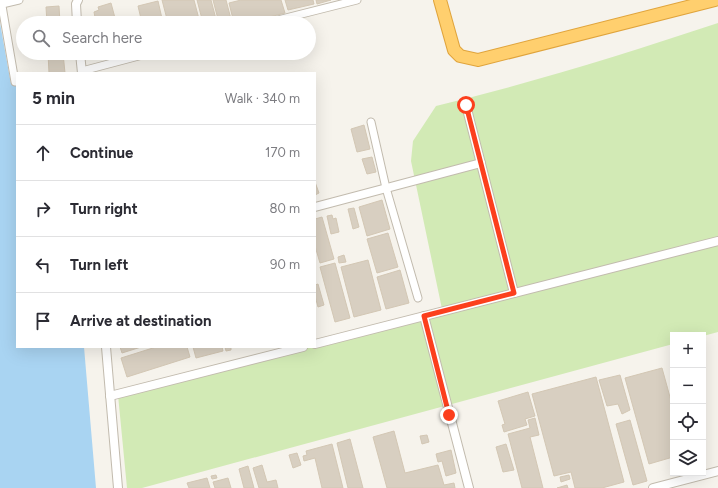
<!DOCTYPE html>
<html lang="en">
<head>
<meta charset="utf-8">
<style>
  :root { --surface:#fff; --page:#f2f2f3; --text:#2b2b33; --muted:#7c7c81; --line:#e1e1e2 }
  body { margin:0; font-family:Figtree,sans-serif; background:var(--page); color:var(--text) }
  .controls { position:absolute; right:12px; bottom:12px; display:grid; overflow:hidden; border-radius:0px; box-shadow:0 4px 16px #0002 }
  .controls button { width:36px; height:36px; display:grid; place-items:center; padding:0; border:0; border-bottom:1px solid var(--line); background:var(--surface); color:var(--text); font:20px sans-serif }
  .stop { position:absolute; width:12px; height:12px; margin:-9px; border:3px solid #fc3f1d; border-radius:50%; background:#fff }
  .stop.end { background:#fc3f1d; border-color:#fff; box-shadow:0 1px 4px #0008 }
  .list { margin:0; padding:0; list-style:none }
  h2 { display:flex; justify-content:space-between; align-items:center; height:52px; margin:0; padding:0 16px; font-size:17px }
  h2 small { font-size:13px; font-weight:400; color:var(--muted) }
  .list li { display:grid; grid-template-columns:26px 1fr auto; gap:12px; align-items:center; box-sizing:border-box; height:56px; padding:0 16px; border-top:1px solid var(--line) }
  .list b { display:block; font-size:15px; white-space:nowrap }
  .list em { font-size:13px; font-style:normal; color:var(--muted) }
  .icon { flex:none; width:22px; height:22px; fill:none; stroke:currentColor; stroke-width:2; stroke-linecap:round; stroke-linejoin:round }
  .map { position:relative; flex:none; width:718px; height:488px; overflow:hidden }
  .search { position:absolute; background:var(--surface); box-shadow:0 4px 16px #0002; left:16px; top:16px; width:300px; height:44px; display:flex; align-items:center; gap:10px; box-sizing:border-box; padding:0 14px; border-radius:22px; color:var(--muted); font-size:15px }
  .panel { position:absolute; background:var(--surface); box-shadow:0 4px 16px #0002; left:16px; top:72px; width:300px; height:276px; border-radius:0px }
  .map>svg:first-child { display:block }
</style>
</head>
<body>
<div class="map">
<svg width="718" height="488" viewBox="0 0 718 488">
  <rect width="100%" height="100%" fill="#f6f3ec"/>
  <path fill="#d2eab5" d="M 718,23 L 718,332 L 703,336 L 673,335 L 673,344 L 142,488 L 127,488 L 118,395 L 294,347 L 315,347 L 442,309 L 411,161 L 413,141 L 436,106 C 531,83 625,54 718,23 Z"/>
  <path fill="#a9d4f2" d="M 0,23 L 11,84 L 17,86 L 17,347 L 84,347 L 96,488 L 0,488 Z"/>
  <g fill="#d8cfc1" stroke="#d3c7b4">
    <path d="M 162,0 L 194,0 L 200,23 L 168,23 Z"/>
    <path d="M 197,0 L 211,0 L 217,23 L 203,23 Z"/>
    <path d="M 213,0 L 226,0 L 232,23 L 219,23 Z"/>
    <path d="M 241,0 L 281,0 L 285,13 L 246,23 L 234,23 L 229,3 Z"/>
    <path d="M 285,0 L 313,0 L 314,4 L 288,10 Z"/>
    <path d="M 316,0 L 331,0 L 317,4 Z"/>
    <path d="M 158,1 L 163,23 L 142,23 L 138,6 Z"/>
    <path d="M 111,3 L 115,18 L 96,23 L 94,12 L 99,10 L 98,7 Z"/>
    <path d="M 59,6 L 60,23 L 47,23 L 46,7 Z"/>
    <path d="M 133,18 L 135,23 L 115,23 Z"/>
    <path d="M 48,53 L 63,53 L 65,73 L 49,73 Z"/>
    <path d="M 100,53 L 120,53 L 101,58 Z"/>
    <path d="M 364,125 L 370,149 L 357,152 L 351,129 Z"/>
    <path d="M 372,157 L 376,172 L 367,174 L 362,159 Z"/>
    <path d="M 315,182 L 319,193 L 315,195 Z"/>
    <path d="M 382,200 L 390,229 L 367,236 L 359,207 Z"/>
    <path d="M 354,208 L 359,227 L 353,229 L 348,209 Z"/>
    <path d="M 332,215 L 333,219 L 336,218 L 339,232 L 331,234 L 327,216 Z"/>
    <path d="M 322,217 L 334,259 L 320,263 L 315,246 L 315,219 Z"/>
    <path d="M 388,233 L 398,267 L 377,273 L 367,239 Z"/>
    <path d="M 344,255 L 346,262 L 339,263 L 338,257 Z"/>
    <path d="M 368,260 L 381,310 L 354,317 L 341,267 Z"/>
    <path d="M 335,263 L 350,318 L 335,322 L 320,267 Z"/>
    <path d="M 400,270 L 409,303 L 386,309 L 377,277 Z"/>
    <path d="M 318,284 L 324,305 L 318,307 L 315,296 L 315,285 Z"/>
    <path d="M 120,347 L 141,347 L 122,353 Z"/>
    <path d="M 156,347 L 187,347 L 190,357 L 127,377 L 121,358 Z"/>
    <path d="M 193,347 L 222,347 L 223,351 L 196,358 Z"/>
    <path d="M 225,347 L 231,347 L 231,350 L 226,351 Z"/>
    <path d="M 662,368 L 673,408 L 673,457 L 649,464 L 625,378 Z"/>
    <path d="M 620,375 L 630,410 L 622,414 L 618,404 L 607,406 L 599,380 Z"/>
    <path d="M 596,377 L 624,482 L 602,488 L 575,488 L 571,472 L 554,476 L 532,394 Z"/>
    <path d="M 528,392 L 535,416 L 525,419 L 527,425 L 504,432 L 502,425 L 505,424 L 498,401 Z"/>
    <path d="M 535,418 L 539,435 L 530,437 L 543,488 L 522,488 L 508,434 L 530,428 L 528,420 Z"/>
    <path d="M 630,420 L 647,481 L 633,485 L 616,424 Z"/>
    <path d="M 394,431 L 405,473 L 438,465 L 444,485 L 454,483 L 455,488 L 387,488 L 373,437 Z"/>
    <path d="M 427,435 L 429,442 L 422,444 L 420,436 Z"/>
    <path d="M 350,439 L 363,488 L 348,488 L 337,443 Z"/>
    <path d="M 332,444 L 343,488 L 322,488 L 315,458 L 304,461 L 303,456 L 307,455 L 306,451 Z"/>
    <path d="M 506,444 L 514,470 L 503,472 L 496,447 Z"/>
    <path d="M 451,450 L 456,473 L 446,476 L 442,461 L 438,462 L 436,454 Z"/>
    <path d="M 297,453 L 301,465 L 293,468 L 289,455 Z"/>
    <path d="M 262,465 L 267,482 L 276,480 L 278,488 L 259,488 L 253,468 Z"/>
    <path d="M 248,466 L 254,488 L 244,488 L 239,469 Z"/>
    <path d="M 216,475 L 217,478 L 212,479 L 211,476 Z"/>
    <path d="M 569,475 L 570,479 L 561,482 L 560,477 Z"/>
    <path d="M 207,478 L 210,488 L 189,488 L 187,483 Z"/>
    <path d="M 228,478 L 231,488 L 215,488 L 213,482 Z"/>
    <path d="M 567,485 L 568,488 L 557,488 Z"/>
  </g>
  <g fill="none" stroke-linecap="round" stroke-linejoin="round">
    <g stroke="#c2bbae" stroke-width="9">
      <g id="minor">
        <path d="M 1,0 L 15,82 L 17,82"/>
        <path d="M 2,4 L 19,0"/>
        <path d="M 266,23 L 357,0"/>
        <path d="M 82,71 L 150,53"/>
        <path d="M 371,122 L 386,188 L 418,298"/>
      </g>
    </g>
    <g stroke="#c2bbae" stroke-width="10">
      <g id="tertiary">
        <path d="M 77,23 L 76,4 L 78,0"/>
        <path d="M 80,53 L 82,73"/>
        <path d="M 466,105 L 514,293"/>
        <path d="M 315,207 L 481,163"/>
        <path d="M 424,316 L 469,488"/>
        <path d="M 315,344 L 718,241"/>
        <path d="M 106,347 L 118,488"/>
        <path d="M 110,396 L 303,347"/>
        <path d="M 653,488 L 718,471"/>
      </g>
    </g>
    <g stroke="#e0a43c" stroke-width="14">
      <path id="motorway" d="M 440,0 L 454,50 L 460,56 L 478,60 L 715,0"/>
    </g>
    <use href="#minor" stroke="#fff" stroke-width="7"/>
    <use href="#tertiary" stroke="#fff" stroke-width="8"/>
    <use href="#motorway" stroke="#ffcf6e" stroke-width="12"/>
  </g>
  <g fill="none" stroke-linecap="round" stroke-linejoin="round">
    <path stroke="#fc3f1d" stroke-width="5" d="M 449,415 L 424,316 L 514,293 L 466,105"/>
  </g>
</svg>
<div class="controls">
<button>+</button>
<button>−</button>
<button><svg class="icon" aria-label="locate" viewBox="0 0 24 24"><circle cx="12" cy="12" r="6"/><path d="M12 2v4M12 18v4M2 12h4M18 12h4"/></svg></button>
<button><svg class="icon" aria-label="layers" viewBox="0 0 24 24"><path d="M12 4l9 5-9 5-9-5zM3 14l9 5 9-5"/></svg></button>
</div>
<div class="stop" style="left:466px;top:105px"></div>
<div class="stop end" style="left:449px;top:415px"></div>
<div class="search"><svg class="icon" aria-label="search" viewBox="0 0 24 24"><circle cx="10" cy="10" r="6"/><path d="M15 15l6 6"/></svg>Search here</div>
<section class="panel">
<h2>5 min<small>Walk · 340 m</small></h2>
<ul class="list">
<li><svg class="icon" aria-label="ahead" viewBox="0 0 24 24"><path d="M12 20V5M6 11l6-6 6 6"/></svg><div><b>Continue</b></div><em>170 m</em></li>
<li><svg class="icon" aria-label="right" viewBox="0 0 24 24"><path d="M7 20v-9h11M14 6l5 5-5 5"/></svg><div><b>Turn right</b></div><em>80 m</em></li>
<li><svg class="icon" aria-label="left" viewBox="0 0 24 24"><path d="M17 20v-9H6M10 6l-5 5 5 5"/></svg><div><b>Turn left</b></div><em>90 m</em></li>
<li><svg class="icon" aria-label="arrive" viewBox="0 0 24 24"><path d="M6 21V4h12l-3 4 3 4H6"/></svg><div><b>Arrive at destination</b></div></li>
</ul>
</section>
</div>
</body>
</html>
